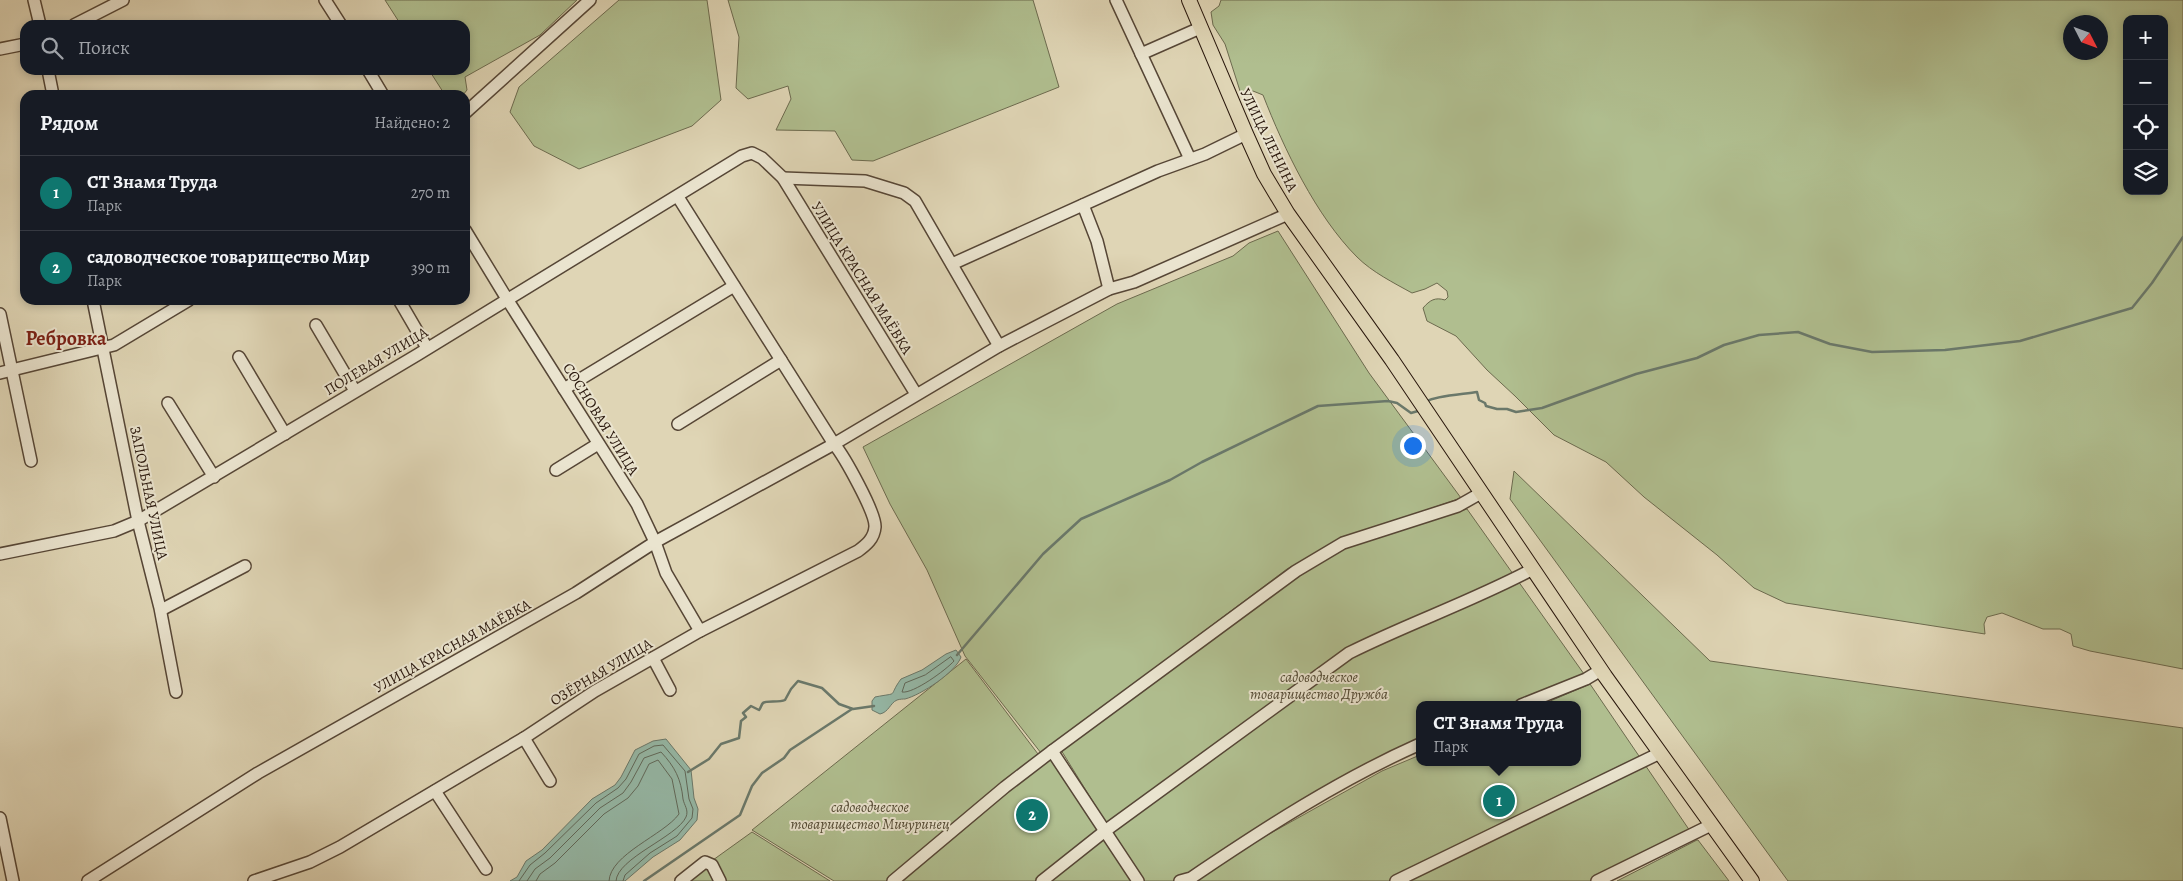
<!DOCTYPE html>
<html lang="ru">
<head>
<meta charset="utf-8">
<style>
  :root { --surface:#171b24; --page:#242831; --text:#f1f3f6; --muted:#9ea1a6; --line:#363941; --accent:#0f766e }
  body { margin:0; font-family:Alegreya,serif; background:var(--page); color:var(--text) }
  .controls { position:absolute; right:15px; top:15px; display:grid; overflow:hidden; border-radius:10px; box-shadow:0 2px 8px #0003 }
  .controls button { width:45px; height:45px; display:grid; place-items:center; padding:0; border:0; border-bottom:1px solid var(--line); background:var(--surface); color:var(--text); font:25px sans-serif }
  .compass { position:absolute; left:2063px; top:15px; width:45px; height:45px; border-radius:50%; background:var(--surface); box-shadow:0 2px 8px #0003; rotate:132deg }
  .you { position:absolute; left:1412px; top:445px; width:18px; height:18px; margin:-12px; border:4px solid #fff; border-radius:50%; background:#1a73e8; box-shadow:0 0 0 8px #1a73e833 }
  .badge { display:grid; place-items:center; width:32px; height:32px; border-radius:50%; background:var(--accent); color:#fff; font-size:16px; font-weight:700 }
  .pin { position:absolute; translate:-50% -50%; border:2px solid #fff; box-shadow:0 1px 5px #0006 }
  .popup { position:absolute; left:1416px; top:701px; width:165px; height:65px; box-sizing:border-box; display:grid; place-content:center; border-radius:10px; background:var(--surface); filter:drop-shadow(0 1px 4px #0005); font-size:16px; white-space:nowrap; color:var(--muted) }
  .popup b { font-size:19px; color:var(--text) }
  .popup::after { content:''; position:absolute; left:50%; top:100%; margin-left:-10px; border:10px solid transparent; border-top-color:var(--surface) }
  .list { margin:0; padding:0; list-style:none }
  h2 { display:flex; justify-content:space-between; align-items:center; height:65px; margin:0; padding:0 20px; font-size:21px }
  h2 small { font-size:16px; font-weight:400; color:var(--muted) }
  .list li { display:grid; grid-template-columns:32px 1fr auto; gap:15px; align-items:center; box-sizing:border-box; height:75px; padding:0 20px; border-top:1px solid var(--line) }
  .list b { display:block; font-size:19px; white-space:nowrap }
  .list p { margin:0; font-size:16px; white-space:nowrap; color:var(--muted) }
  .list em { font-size:16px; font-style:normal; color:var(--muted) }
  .icon { flex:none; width:28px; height:28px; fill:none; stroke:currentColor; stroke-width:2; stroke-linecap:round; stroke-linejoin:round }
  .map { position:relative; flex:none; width:2183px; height:881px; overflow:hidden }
  .search { position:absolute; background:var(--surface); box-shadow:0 2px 8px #0003; left:20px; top:20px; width:450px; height:55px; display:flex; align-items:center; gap:12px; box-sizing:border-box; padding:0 18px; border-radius:15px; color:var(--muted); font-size:19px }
  .panel { position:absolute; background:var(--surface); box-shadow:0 2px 8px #0003; left:20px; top:90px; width:450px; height:215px; border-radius:15px }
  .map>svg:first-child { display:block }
</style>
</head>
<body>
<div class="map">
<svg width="2183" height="881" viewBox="0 0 2183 881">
  <rect width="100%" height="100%" fill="#dfd5b5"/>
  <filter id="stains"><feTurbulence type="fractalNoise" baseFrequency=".004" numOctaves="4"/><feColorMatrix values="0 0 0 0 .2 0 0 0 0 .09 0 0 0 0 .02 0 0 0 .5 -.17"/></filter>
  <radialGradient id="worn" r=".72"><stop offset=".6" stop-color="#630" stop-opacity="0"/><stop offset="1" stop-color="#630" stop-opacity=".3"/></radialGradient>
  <g fill="#b0be8f" stroke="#6c6a4e" fill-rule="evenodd">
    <path d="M 385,0 L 577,0 L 540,35 L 465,77 L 467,90 L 463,95 L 445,95 L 429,70 L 465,70 L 465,25 L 401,25 Z"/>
    <path d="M 619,0 L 707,0 L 721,100 L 692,126 L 579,169 L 534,146 L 510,112 L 519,87 Z"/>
    <path d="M 728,0 L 1033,0 L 1059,87 L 873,161 L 852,160 L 835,131 L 776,130 L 791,99 L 788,86 L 748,99 L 736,88 L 739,37 Z"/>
    <path d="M 1221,0 L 2183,0 L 2183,669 L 2090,651 L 2073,646 L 2071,634 L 2060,629 L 2043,629 L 2002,613 L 1987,617 L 1984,624 L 1985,634 L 1786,603 L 1754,588 L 1717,555 L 1644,497 L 1606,462 L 1554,435 L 1515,396 L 1487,370 L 1456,336 L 1427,321 L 1423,308 C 1430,300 1435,297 1445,300 L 1448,297 L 1447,291 L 1437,283 L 1425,289 L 1412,293 C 1394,283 1372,272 1357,257 C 1316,216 1284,149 1263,95 L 1253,91 L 1246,95 L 1241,94 L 1225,44 L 1213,25 L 1211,12 L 1219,6 ZM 2127,19 L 2164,19 L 2164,191 L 2127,191 ZM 2070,22 L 2100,22 L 2100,52 L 2070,52 Z"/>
    <path d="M 1278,231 L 1369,373 L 1461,498 L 1340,540 L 1287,569 L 1041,753 L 965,656 L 927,570 L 890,504 L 863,447 L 1117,304 L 1233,256 L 1249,243 Z"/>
    <path d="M 1514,471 L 1710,661 L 2183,728 L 2183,881 L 1788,881 L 1510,499 Z"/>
    <path d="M 1467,509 L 1584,674 L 1517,705 L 1420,705 L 1420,749 L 1380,767 L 1180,881 L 1142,881 L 1061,750 L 1289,583 L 1340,550 Z"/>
    <path d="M 966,659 L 1038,754 L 893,877 L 1050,756 L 1135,881 L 834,881 L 752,830 Z"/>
    <path d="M 1590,684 L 1690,831 L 1601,881 L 1185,881 L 1382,771 L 1420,755 L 1420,762 L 1578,762 L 1578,705 L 1541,705 Z"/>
    <path d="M 752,832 L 830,881 L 722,881 L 713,860 Z"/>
    <path d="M 1698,840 L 1729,881 L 1617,881 L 1697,840 Z"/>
    <path d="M 711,858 L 721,881 L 681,881 Z"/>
  </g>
  <g fill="#95b9a8" stroke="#6a786a">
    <path d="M 956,650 L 961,657 C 956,672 921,695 905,699 C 903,699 900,699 897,700 C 890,703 889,712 880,714 L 872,710 L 872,701 L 875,697 C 901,692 887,698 901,679 L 922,670 L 946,654 Z"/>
    <path d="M 666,739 L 691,770 L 694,798 L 698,809 L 697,820 L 680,840 L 653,857 L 625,881 L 510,881 L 517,877 L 526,861 L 542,850 L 592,799 L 615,785 L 621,777 L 635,750 L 653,741 Z"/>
  </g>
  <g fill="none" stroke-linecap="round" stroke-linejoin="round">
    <g stroke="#5f685a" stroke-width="1">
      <path d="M 951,657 L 954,661 C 946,670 913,694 902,692 L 905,683 L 925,675 Z"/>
      <path d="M 519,881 L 530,865 L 545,853 L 596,803 L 618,788 L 626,779 L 639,754 L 654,746 L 663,745 L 685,771 L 689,799 L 693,809 L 692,818 L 677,836 L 650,853 L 625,875 L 623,881"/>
      <path d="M 527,881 L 535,869 L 550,858 L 600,808 L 623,793 L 631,782 L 644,758 L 661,752 C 675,767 681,779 683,799 C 684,805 689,810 686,817 C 677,837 617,858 616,881"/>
      <path d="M 536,881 L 540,874 L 555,863 L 604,814 L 628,798 L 638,786 L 649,764 L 658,760 L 672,779 L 679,814 C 664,835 610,854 609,881"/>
    </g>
    <g stroke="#6a786a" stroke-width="2.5">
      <path d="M 1428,401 C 1434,396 1466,394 1477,392 L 1479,400 L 1485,403 L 1486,406 L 1497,409 L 1507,409 L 1516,412 L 1542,408 L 1636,374 L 1697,358 L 1724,345 L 1759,335 L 1798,332 L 1830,344 L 1872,352 L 1945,350 L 2020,341 L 2132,308 L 2152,283 L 2183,237"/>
      <path d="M 957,655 L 1043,554 L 1081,519 L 1170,480 L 1202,462 L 1318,406 L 1388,401 L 1397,403 L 1411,413 L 1418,411"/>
      <path d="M 688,772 L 709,759 L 721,744 L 739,738 L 741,721 L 746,717 L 743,713 L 751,706 L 759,710 C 761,708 761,705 763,703 C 766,700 779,703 785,700 L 791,689 L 798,681 L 822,688 L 839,704 L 853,709 L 874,706"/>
      <path d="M 644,881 L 740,815 L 752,786 L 762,773 L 784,758 L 790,750 L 852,709"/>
    </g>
    <g stroke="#564636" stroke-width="14">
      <g id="minor">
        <path d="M 34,0 L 40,25"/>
        <path d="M 325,0 L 341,25"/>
        <path d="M 1116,0 L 1190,159"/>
        <path d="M 74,25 L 123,0"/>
        <path d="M 0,49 L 25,44"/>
        <path d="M 1141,54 L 1200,28"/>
        <path d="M 48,70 L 53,95"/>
        <path d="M 368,70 L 383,95"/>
        <path d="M 465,113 L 590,0"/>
        <path d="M 783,178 L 865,181 L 904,193 L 915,201 L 999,346"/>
        <path d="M 1083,205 L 1097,241 L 1109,289"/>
        <path d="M 465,230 L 507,299 L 637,504 L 655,542 L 666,573 L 700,631"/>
        <path d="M 952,264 L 1158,171 L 1205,154 L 1246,134"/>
        <path d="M 93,300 L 138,521 L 160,608 L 176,692"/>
        <path d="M 399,300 L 427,348"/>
        <path d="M 0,314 L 31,461"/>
        <path d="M 316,325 L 355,391"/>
        <path d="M 239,357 L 285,434"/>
        <path d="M 0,373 L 114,345 L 189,300"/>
        <path d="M 564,389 L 734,286"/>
        <path d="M 168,403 L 214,477"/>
        <path d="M 678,424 L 781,360"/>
        <path d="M 556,470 L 598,444"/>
        <path d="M 0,554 L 114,531 L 138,521 L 417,355 L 742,156 L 752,153 L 762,158 L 783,178 L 916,394"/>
        <path d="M 161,610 L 245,566"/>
        <path d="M 653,658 L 670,690"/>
        <path d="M 1521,705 L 1586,679 L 1601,670"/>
        <path d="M 524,738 L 550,781"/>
        <path d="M 1052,751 L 1138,881"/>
        <path d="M 435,791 L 486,869"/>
        <path d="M 0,818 L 13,881"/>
        <path d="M 88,881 L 258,773 L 576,593 L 655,542 L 834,444 L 999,346 L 1109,289 L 1134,282 L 1288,214"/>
        <path d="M 254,881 L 310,862 L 340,847 L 524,738 L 595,691 L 700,631 L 858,551 C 866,545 874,539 875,527 C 876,513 844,456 834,444 L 678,197"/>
        <path d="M 681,881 L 705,862 L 712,865 L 720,881"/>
        <path d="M 893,881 L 1005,787 L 1052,751 L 1296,571 L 1343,543 L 1458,506 L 1481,493"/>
        <path d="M 1042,881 L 1105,831 L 1349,653 C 1409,623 1473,601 1533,569"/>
        <path d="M 1180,881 L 1191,878 C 1265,828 1339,780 1420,744"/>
        <path d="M 1396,881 L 1660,753"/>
        <path d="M 1597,881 L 1711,825"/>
      </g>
    </g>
    <g stroke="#29170c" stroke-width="16">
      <path id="major" d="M 1189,0 L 1246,134 L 1264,174 L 1288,214 L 1392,360 L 1605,676 L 1752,881"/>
    </g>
    <use href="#minor" stroke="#eae4cf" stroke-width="11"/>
    <use href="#major" stroke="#dfd5b5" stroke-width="14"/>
  </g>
  <g text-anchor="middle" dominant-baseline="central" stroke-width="4" stroke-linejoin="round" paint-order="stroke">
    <g font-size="15" fill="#29170c" stroke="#eae4cf">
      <text transform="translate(1269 140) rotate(64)">УЛИЦА ЛЕНИНА</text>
      <text transform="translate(862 278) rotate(58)">УЛИЦА КРАСНАЯ МАЁВКА</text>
      <text transform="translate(376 361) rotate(-31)">ПОЛЕВАЯ УЛИЦА</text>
      <text transform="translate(601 419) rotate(58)">СОСНОВАЯ УЛИЦА</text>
      <text transform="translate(149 493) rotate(78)">ЗАПОЛЬНАЯ УЛИЦА</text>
      <text transform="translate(452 646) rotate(-29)">УЛИЦА КРАСНАЯ МАЁВКА</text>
      <text transform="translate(601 672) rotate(-31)">ОЗЁРНАЯ УЛИЦА</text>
    </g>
    <g font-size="15" font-style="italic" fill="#524933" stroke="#eae4cf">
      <text x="1319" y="677">садоводческое<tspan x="1319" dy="17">товарищество Дружба</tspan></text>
      <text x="870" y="807">садоводческое<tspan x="870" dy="17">товарищество Мичуринец</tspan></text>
    </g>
    <g font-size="20" font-weight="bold" fill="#7a1f14" stroke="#eae4cf">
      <text x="66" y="338">Ребровка</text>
    </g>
  </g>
  <rect width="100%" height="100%" filter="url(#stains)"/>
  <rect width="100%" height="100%" fill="url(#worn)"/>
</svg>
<div class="controls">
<button>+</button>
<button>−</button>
<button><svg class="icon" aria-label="locate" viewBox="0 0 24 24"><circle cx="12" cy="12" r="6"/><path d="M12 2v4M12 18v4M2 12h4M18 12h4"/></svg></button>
<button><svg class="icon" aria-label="layers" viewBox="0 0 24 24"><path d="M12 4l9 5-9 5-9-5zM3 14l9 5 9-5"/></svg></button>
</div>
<svg class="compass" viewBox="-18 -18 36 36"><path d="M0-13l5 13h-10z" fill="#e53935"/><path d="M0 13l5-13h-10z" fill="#9ea1a6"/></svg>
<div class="you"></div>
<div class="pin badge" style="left:1499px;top:801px">1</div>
<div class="popup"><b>СТ Знамя Труда</b>Парк</div>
<div class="pin badge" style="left:1032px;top:815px">2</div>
<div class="search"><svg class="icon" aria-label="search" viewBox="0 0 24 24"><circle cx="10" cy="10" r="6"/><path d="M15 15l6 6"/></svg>Поиск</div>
<section class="panel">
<h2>Рядом<small>Найдено: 2</small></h2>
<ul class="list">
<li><span class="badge">1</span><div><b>СТ Знамя Труда</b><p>Парк</p></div><em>270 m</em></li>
<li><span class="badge">2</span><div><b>садоводческое товарищество Мир</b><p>Парк</p></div><em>390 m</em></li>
</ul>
</section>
</div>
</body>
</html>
